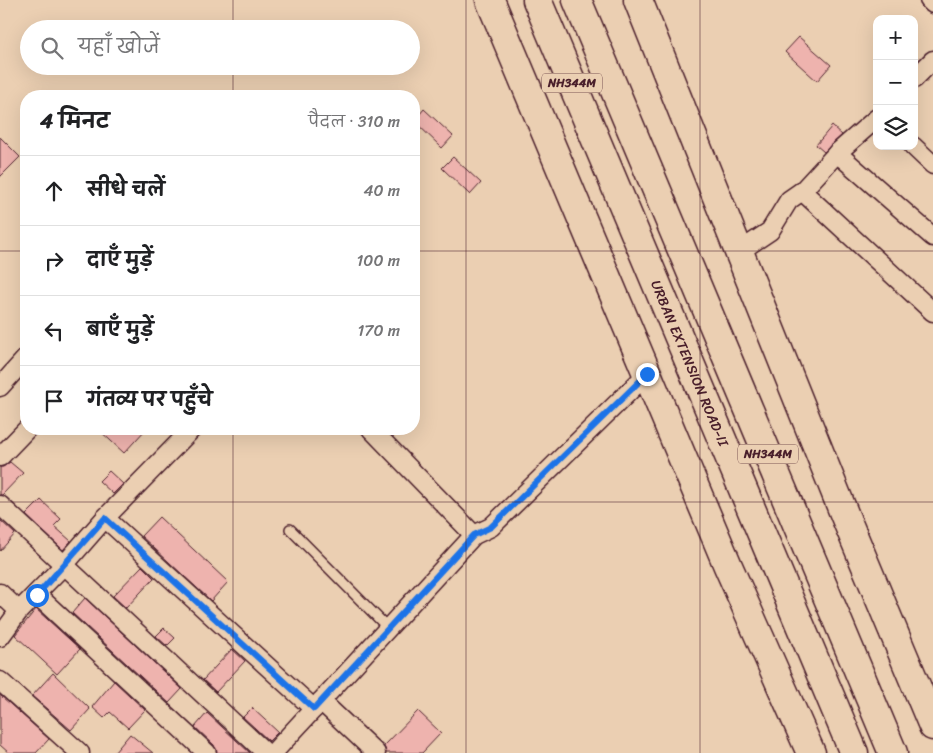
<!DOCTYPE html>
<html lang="hi">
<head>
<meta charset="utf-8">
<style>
  :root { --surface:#fff; --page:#f2f2f2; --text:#202124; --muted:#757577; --line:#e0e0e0 }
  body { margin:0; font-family:Sriracha,"Playpen Sans Deva",sans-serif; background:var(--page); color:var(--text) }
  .controls { position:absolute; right:15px; top:15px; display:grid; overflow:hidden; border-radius:10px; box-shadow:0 5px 20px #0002 }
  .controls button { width:45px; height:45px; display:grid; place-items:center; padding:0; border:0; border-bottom:1px solid var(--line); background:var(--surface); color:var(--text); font:25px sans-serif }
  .stop { position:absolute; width:15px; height:15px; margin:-11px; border:4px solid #1a73e8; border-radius:50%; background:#fff }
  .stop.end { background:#1a73e8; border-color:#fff; box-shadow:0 1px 5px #0008 }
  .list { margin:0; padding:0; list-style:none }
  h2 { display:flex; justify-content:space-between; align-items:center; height:65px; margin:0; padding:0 20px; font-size:21px }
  h2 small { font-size:16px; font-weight:400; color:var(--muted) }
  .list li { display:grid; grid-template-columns:32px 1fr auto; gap:15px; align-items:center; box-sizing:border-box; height:70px; padding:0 20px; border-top:1px solid var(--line) }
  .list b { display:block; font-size:19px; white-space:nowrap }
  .list em { font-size:16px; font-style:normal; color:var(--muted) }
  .icon { flex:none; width:28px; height:28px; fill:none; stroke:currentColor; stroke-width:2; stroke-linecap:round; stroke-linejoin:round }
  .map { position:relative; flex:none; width:933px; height:753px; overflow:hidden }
  .search { position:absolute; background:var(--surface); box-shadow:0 5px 20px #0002; left:20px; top:20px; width:400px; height:55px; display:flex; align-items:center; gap:12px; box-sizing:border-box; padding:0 18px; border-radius:28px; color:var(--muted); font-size:19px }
  .panel { position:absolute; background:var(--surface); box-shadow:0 5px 20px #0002; left:20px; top:90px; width:400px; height:345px; border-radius:20px }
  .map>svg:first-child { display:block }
</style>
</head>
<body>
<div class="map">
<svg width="933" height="753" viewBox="0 0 933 753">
  <rect width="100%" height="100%" fill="#ebcfb2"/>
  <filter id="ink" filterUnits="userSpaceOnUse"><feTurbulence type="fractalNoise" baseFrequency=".02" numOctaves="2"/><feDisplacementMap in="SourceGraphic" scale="10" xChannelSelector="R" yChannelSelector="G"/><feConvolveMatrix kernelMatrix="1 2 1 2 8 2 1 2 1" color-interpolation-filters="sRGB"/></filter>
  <g filter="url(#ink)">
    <g fill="#eeb3ae" stroke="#4a1f2b">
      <path d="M 799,37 L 831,65 L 817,81 L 785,52 Z"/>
      <path d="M 424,109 L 453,136 L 442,148 L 414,121 Z"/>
      <path d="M 832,126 L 842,135 L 824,152 L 816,145 Z"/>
      <path d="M 0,137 L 20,157 L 0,177 Z"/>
      <path d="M 453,157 L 481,183 L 470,195 L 442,168 Z"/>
      <path d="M 98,429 L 146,429 L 124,453 Z"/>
      <path d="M 10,462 L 23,473 L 2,495 L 0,495 L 0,467 L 3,467 Z"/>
      <path d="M 109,471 L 123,484 L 113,494 L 99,481 Z"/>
      <path d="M 41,500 L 61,519 L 54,526 L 71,541 L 63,550 L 26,515 Z"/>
      <path d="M 159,517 L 228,582 L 211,601 L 141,536 Z"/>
      <path d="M 0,520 L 15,534 L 0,551 Z"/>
      <path d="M 142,566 L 154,578 L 126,608 L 113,596 Z"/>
      <path d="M 85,598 L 182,689 L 169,703 L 72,613 Z"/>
      <path d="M 36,609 L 80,649 L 57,674 L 15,635 Z"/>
      <path d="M 164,628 L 175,638 L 167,646 L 156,636 Z"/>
      <path d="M 232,649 L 245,661 L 216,692 L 203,680 Z"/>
      <path d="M 53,673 L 90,709 L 71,730 L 32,696 Z"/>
      <path d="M 114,681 L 145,710 L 128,728 L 110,712 L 104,718 L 92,707 Z"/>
      <path d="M 0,695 L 49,739 L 36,753 L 9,753 L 0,745 Z"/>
      <path d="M 252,708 L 278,732 L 269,741 L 243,717 Z"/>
      <path d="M 418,711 L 441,733 L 422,753 L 386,753 L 384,746 Z"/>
      <path d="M 207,713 L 250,753 L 217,753 L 214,745 L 195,727 Z"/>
      <path d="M 130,734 L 153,753 L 114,753 Z"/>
    </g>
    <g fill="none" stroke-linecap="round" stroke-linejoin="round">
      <g stroke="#4a1f2b" stroke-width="12">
        <path id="service" d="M 290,529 L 388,628"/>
      </g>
      <g stroke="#4a1f2b" stroke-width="21">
        <g id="minor">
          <path d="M 929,0 L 933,4"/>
          <path d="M 914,79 L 933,60"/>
          <path d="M 913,146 L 933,165"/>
          <path d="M 837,153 L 933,237"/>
          <path d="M 802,191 L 933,312"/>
          <path d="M 740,251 L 770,231 L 789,200 L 802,191 L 837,153 L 877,118"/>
          <path d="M 0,387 L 26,358"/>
          <path d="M 371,429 L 474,535"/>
          <path d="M 0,457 L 27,429"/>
          <path d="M 0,505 L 266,753"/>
          <path d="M 105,518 L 314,709"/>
          <path d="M 0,593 L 19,611"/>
          <path d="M 37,595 L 207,753"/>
          <path d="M 0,637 L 19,611 L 64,565 L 105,518 L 192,429"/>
          <path d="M 0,681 L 80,753"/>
          <path d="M 321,701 L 376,753"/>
          <path d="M 273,753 L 474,535 L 491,527 L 647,374"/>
        </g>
      </g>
      <g stroke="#4a1f2b" stroke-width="31">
        <g id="primary">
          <path d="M 490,0 L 728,566 L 811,753"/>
          <path d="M 638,0 L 845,516 L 933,726"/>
        </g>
      </g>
      <g stroke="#4a1f2b" stroke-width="31">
        <g id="trunk">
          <path id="s1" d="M 537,0 L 854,753"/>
          <path d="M 577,0 L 893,753"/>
        </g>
      </g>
      <use href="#service" stroke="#ebcfb2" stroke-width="9"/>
      <use href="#minor" stroke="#ebcfb2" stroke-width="18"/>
      <use href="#primary" stroke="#ebcfb2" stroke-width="28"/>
      <use href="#trunk" stroke="#ebcfb2" stroke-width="28"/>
    </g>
  </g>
  <g fill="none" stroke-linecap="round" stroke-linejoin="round" filter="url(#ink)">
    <path stroke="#1a73e8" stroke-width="6" d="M 37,595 L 105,518 L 314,709 L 474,535 L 491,527 L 647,374"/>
  </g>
  <path fill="none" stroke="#4a1f2b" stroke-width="1" stroke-opacity="0.55" d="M 233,0 L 233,29M 466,0 L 466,753M 700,0 L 700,753M 233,66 L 233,96M 0,251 L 26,251M 414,251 L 933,251M 233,429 L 233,753M 0,502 L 933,502"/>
  <g text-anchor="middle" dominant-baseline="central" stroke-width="4" stroke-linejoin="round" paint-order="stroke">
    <g fill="#ebcfb2" stroke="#7a5454" stroke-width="1">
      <rect x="542" y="73.5" width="60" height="19" rx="4"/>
      <rect x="738" y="444.5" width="60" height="19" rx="4"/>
    </g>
    <g font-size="12" font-weight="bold" fill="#4a1f2b">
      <text x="572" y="83">NH344M</text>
      <text x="768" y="454">NH344M</text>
    </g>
    <g font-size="14" fill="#4a1f2b" stroke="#ebcfb2">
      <text stroke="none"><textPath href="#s1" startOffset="394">URBAN EXTENSION ROAD-II</textPath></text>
    </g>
  </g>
</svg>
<div class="controls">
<button>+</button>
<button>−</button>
<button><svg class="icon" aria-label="layers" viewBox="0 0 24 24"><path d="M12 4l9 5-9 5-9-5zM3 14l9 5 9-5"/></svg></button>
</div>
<div class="stop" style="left:37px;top:595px"></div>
<div class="stop end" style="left:647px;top:374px"></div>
<div class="search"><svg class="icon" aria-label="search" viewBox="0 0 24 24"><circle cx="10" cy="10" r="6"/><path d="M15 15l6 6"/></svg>यहाँ खोजें</div>
<section class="panel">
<h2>4 मिनट<small>पैदल · 310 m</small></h2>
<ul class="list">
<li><svg class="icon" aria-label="ahead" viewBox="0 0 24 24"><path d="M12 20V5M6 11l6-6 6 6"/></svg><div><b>सीधे चलें</b></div><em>40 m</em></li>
<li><svg class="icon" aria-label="right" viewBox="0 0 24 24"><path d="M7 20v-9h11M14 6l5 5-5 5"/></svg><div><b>दाएँ मुड़ें</b></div><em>100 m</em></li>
<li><svg class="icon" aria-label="left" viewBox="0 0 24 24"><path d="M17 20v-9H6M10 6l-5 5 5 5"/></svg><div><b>बाएँ मुड़ें</b></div><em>170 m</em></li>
<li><svg class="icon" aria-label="arrive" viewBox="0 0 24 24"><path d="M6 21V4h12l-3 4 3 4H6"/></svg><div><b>गंतव्य पर पहुँचे</b></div></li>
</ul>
</section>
</div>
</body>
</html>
